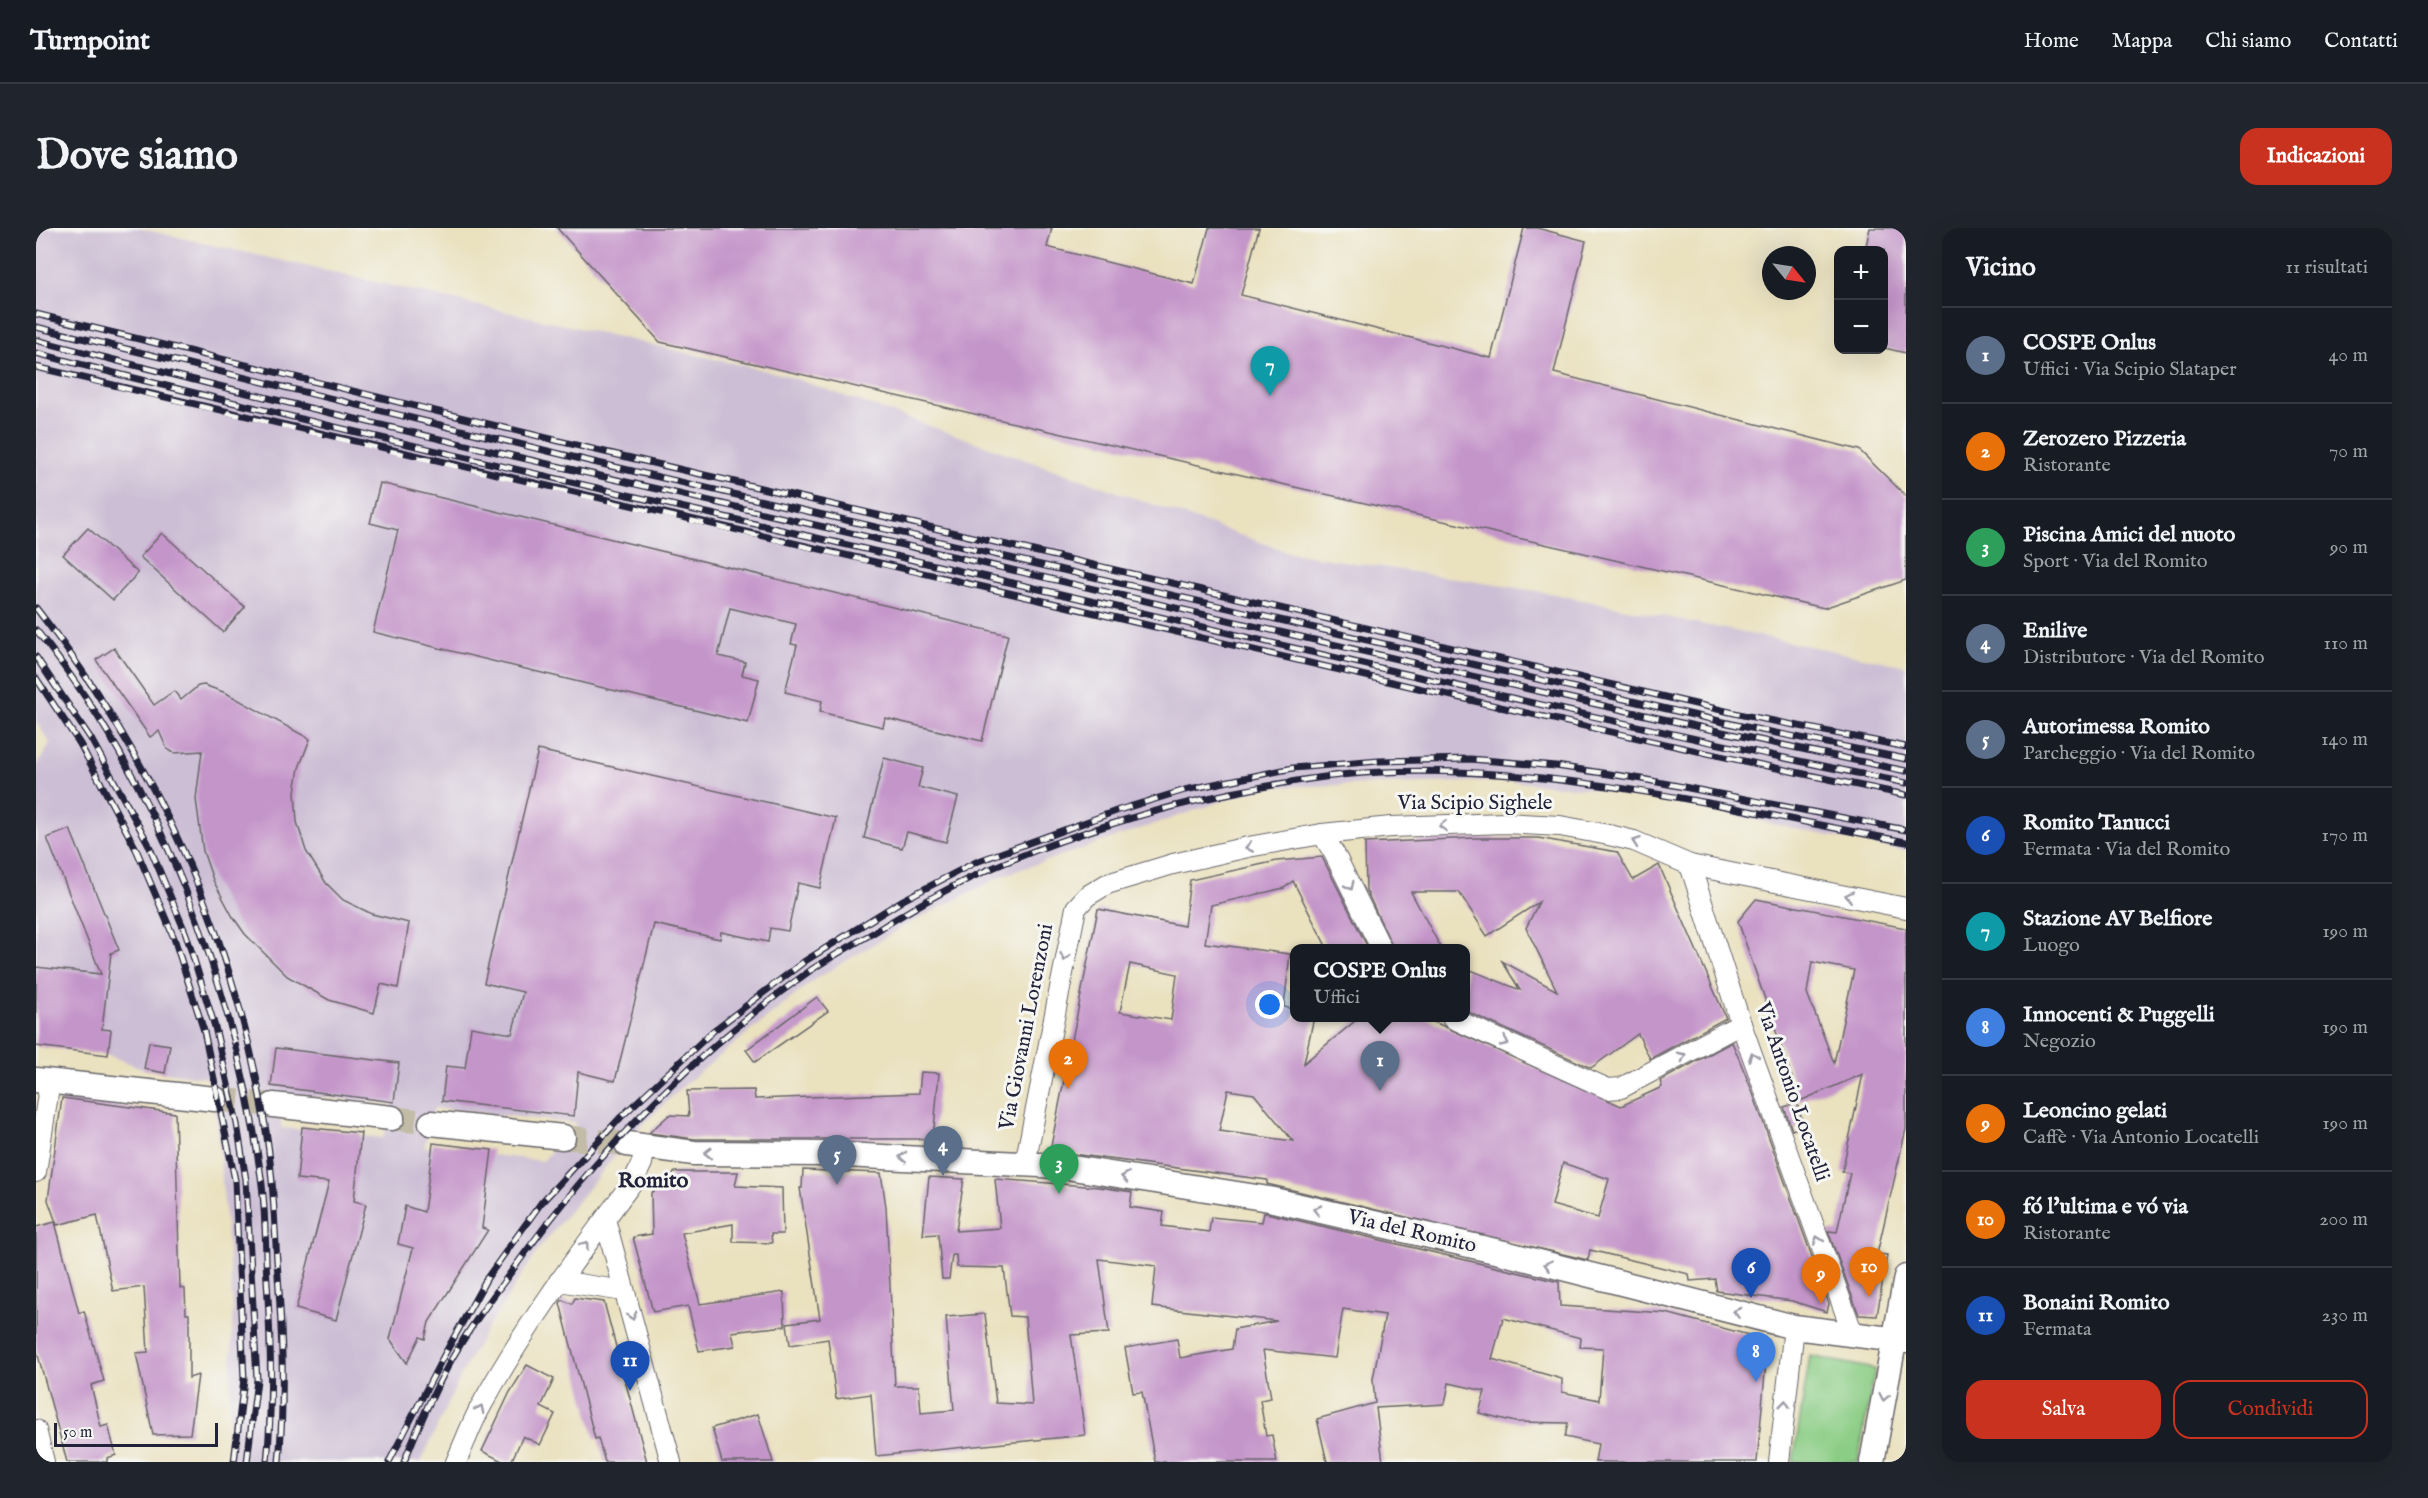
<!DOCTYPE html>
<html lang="it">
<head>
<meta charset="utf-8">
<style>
  :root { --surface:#171b24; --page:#20242c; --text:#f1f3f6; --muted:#9ea1a6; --line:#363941; --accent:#c8321e }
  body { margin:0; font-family:"IM FELL English",serif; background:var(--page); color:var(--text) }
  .controls { position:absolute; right:18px; top:18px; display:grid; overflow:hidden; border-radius:12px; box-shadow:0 6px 24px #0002 }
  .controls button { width:54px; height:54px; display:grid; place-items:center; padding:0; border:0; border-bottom:2px solid var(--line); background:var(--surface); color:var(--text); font:30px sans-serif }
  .compass { position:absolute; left:1726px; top:18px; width:54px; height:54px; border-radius:50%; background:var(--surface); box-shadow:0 6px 24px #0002; rotate:120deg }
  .scale { position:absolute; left:18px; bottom:15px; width:164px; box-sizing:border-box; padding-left:6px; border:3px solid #22223b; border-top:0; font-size:16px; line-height:21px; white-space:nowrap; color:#22223b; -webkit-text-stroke:4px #f6f6f2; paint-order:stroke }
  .you { position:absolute; left:1234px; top:777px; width:21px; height:21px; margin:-15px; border:4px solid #fff; border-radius:50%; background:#1a73e8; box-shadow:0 0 0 9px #1a73e833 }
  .badge { display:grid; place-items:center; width:39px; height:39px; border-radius:50%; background:var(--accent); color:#fff; font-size:20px; font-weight:700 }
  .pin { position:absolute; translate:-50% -50px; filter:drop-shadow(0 2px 3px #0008) }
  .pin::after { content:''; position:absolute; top:32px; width:21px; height:18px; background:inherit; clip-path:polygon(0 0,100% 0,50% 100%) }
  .popup { position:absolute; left:1254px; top:716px; width:180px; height:78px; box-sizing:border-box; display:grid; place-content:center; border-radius:12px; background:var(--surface); filter:drop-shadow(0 2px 4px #0005); font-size:20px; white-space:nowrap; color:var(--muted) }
  .popup b { font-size:22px; color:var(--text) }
  .popup::after { content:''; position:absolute; left:50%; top:100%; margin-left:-12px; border:12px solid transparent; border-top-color:var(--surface) }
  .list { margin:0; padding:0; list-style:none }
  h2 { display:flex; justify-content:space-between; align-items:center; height:78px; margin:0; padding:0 24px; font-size:26px }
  h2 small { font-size:20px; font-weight:400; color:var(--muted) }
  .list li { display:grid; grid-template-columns:39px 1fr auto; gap:18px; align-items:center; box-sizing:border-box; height:96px; padding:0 24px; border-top:2px solid var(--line) }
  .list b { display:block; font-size:22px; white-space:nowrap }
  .list p { margin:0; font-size:20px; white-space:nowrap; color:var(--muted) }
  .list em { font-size:20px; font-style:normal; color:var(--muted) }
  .actions { display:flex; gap:12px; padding:18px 24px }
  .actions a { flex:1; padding:14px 0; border:2px solid var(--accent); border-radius:18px; text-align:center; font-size:21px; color:var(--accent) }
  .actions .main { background:var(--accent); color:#fff }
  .map { position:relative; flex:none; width:1870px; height:1234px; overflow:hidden; border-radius:18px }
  header { display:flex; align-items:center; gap:36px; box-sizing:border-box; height:84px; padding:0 30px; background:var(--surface); border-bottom:2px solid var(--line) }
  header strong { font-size:28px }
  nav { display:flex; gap:33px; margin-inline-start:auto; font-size:21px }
  .intro { display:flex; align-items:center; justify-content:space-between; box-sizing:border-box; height:144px; padding:0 36px }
  h1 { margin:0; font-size:42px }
  .button { padding:15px 27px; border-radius:18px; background:var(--accent); color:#fff; font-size:21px; font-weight:700 }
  main { display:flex; gap:36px; padding:0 36px }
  aside { flex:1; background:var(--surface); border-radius:18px; box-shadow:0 6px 24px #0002 }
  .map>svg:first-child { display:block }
</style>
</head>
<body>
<header>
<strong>Turnpoint</strong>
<nav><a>Home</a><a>Mappa</a><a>Chi siamo</a><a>Contatti</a></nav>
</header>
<div class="intro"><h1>Dove siamo</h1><a class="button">Indicazioni</a></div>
<main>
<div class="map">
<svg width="1870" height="1234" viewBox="0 0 1870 1234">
  <rect width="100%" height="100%" fill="#f6f6f2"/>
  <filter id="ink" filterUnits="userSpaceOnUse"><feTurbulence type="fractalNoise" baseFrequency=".0167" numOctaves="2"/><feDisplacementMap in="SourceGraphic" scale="12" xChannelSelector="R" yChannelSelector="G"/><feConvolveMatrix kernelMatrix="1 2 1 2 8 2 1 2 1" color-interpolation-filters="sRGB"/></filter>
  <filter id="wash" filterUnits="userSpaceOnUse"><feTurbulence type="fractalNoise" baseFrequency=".008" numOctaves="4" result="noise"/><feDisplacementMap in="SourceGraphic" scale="24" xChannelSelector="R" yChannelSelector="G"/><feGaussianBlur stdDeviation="1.35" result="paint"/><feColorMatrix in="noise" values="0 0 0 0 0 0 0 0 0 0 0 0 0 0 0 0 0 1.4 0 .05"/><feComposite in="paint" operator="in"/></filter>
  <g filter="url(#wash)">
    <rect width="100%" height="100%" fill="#eae1bf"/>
    <path fill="#ccbed4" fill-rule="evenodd" d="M 0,0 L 102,0 L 749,147 L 1255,325 L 1513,365 L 1870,438 L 1870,623 L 1769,603 L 1602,565 L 1472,553 L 1228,559 L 968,647 L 870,697 L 778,752 L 649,856 L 593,910 L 503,1021 L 452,1099 L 429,1139 L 385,1234 L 192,1234 L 197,1077 L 181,895 L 172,850 L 108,841 L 72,827 L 0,818 L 0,539 L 14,515 L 0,493 ZM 239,865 L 356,876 L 356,877 L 347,910 L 246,900 ZM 398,880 L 539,895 L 540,896 L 507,933 L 388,919 Z"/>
    <path fill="#8bcd85" stroke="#567860" stroke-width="1.5" d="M 1774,1128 L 1839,1141 L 1822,1234 L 1757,1234 Z"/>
    <g id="blocks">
      <g fill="#c495c9" fill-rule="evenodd">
        <path d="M 521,0 L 1016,0 L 1011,19 L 1158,56 L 1173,0 L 1223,0 L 1205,67 L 1455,130 L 1488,0 L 1501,0 L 1550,13 L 1518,145 L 1823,222 L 1870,268 L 1870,352 L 1788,380 L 624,114 Z"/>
        <path d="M 1834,0 L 1870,0 L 1870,125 L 1848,120 L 1848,22 L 1829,22 Z"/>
        <path d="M 344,255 L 972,407 L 946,513 L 849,490 L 847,499 L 784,484 L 786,473 L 749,464 L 761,417 L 755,416 L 760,396 L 694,380 L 682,428 L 709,434 L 706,447 L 723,451 L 712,495 L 337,404 L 362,302 L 334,295 Z"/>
        <path d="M 52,300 L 102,345 L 77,372 L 27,327 Z"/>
        <path d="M 126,305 L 209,379 L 187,404 L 104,329 Z"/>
        <path d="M 78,420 L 118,477 L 138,463 L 145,472 L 162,458 L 168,457 L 190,465 L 274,511 L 263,540 L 259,564 L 261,594 L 270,623 L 290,655 L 307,672 L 336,686 L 373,695 L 362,760 L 345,756 L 338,785 L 293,772 L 251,748 L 209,706 L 197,689 L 177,652 L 167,623 L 160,571 L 166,523 L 138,525 L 131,521 L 123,503 L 114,509 L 60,432 Z"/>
        <path d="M 502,522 L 800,590 L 784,660 L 762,655 L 752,703 L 734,700 L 732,714 L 685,704 L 684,711 L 618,696 L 579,853 L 542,844 L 538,888 L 406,873 L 410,838 L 429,840 L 435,799 L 476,806 L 487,764 L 448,755 Z"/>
        <path d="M 848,530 L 887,540 L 882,559 L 922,569 L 910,614 L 871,604 L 866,620 L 828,610 Z"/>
        <path d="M 34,601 L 83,722 L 75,725 L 66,801 L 75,802 L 72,827 L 0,818 L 0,739 L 65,746 L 11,610 Z"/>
        <path d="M 1439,610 L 1502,610 L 1581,624 L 1597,652 L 1623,637 L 1690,790 L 1614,831 L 1602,806 L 1555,840 L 1430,783 L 1430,740 L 1484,762 L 1466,733 L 1521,763 L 1490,700 L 1503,674 L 1451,708 L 1423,664 L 1375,664 L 1405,720 L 1357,720 L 1330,662 L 1329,615 Z"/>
        <path d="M 1286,629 L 1332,720 L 1291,720 L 1257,653 L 1248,660 L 1175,677 L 1169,715 L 1254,726 L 1248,779 L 1258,781 L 1258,789 L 1278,789 L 1268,835 L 1324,789 L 1387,789 L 1585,878 L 1626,859 L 1624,853 L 1696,814 L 1715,860 L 1793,1076 L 1791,1084 L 1756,1073 L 1681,1063 L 1679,1051 L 1654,1053 L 1653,1046 L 1554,1022 L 1552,1032 L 1231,956 L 1231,952 L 1014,923 L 1062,681 L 1148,698 L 1154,652 L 1241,633 ZM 1094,736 L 1141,746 L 1135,792 L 1084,784 ZM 1192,862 L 1218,866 L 1257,913 L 1183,903 ZM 1527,935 L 1573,951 L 1562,990 L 1516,977 Z"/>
        <path d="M 1720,671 L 1870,700 L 1870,901 L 1841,1026 L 1851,1027 L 1841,1088 L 1823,1087 L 1792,1003 L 1801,1004 L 1814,945 L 1806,944 L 1827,846 L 1764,873 L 1702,693 ZM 1776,734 L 1818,742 L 1798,835 L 1771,765 Z"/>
        <path d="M 781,769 L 792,783 L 719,834 L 710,822 Z"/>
        <path d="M 113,814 L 134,817 L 129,845 L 108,841 Z"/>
        <path d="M 240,820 L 363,835 L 358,874 L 235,858 Z"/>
        <path d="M 885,844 L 903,845 L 897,911 L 659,911 L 613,905 L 633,887 L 653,888 L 651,863 L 718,862 L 719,871 L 883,865 Z"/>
        <path d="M 26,870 L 139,885 L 144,1060 L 149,1061 L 150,1086 L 153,1086 L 153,1150 L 162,1147 L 154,1206 L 117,1207 L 100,1125 L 112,1124 L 108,1059 L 77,1063 L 61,987 L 21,997 L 12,972 Z"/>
        <path d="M 1761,875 L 1768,898 L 1756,902 L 1748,879 Z"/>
        <path d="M 266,899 L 325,905 L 318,973 L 330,976 L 300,1092 L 260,1081 L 293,954 L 261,951 Z"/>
        <path d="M 397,915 L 456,922 L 446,1000 L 452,1002 L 393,1094 L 389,1111 L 384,1109 L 371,1135 L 354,1111 L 377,1020 L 362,1016 L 369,978 L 388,984 Z"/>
        <path d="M 767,942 L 845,945 L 850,979 L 859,1158 L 883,1158 L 885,1185 L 918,1182 L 910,1089 L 949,1086 L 960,1175 L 996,1177 L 989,1089 L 974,1088 L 968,1040 L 921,1039 L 920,1027 L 916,1027 L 913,1051 L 906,1051 L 902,1006 L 887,1007 L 893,949 L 928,951 L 920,1003 L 964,1000 L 959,951 L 1063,959 L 1096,964 L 1094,979 L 1128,984 L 1126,998 L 1173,1004 L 1175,989 L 1226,994 L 1228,985 L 1230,985 L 1523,1054 L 1524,1078 L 1630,1085 L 1732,1112 L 1721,1234 L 1559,1234 L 1562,1216 L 1529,1209 L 1532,1195 L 1479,1194 L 1443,1185 L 1449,1163 L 1413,1155 L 1409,1176 L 1340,1180 L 1347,1234 L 1291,1234 L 1281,1191 L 1339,1175 L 1337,1151 L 1349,1087 L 1307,1081 L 1299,1130 L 1227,1122 L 1235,1170 L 1224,1172 L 1230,1208 L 1236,1207 L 1241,1234 L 1119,1234 L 1106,1164 L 1097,1165 L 1089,1120 L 1141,1111 L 1144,1130 L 1196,1121 L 1199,1101 L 1241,1093 L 1116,1079 L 1120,1038 L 1063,1031 L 1073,1105 L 1035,1107 L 1049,1207 L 840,1228 L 835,1166 L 800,1171 L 792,1111 L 754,1117 L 751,1095 L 784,1091 L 764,960 L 766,960 ZM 1467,1090 L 1545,1110 L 1544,1119 L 1567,1120 L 1563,1172 L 1526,1164 L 1526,1151 L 1456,1131 Z"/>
        <path d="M 639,944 L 702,944 L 699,958 L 746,960 L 747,1006 L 735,1006 L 736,1015 L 697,1014 L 697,996 L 646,1005 L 664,1076 L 748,1064 L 749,1098 L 696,1104 L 699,1118 L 663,1123 L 652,1078 L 617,1084 L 597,1009 L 616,1006 L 615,965 Z"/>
        <path d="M 19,994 L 43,1085 L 48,1083 L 68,1153 L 55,1157 L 65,1199 L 72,1197 L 80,1227 L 71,1230 L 71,1234 L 31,1234 L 0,1120 L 0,999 Z"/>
        <path d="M 539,1070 L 568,1074 L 611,1234 L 569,1234 L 562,1210 L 559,1211 L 524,1075 L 526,1072 L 536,1076 Z"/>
        <path d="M 491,1137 L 518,1151 L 505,1179 L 519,1186 L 504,1217 L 487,1208 L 475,1234 L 468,1234 L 446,1223 L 474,1164 Z"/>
        <path d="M 722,1186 L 737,1234 L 686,1234 L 676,1200 Z"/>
      </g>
    </g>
  </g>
  <g filter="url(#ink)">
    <use href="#blocks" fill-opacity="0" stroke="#686569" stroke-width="1.5"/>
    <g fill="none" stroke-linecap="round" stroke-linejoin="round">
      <g stroke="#c2bba5" stroke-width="24" stroke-dasharray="24 12" stroke-linecap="butt">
        <path d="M 179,871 L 237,877"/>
        <path d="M 356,890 L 395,895"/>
        <path d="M 527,909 L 591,916"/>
      </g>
      <g stroke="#686569" stroke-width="22">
        <g id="minor">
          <path d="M 1286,606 L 1298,625 L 1345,720"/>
          <path d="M 1654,637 L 1705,796 L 1817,1106"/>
          <path d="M 1416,790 L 1572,861 L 1585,860 L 1705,796"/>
          <path d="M 989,936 L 1040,680 L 1051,668 L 1071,656 L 1137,636 L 1212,619 L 1286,606 L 1355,599 L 1469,595 L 1524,598 L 1573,607 L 1598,613 L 1654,637 L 1870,680"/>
          <path d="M 0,944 L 14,853"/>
          <path d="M 569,991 L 635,1234"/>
          <path d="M 523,1053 L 588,1063"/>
          <path d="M 0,1202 L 8,1234"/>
          <path d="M 420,1234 C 428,1216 435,1197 444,1180 C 488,1099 543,1026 598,952 L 606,935 L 609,918"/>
          <path d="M 1743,1234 L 1758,1099"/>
        </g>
      </g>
      <g stroke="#686569" stroke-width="27">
        <g id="tertiary">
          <path d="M 0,852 L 179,871"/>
          <path d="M 237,877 L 356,890"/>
          <path d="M 395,895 L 527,909"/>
          <path d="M 591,916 L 658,925 L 789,926 L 1024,938 L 1233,971 L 1468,1025 L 1758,1099 L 1870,1113"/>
          <path d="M 1836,1234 L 1870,1049"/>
        </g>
      </g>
      <use href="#minor" stroke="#fff" stroke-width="20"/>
      <use href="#tertiary" stroke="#fff" stroke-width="24"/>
      <g stroke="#22223b" stroke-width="7">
        <g id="rail">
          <path d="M 0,86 L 556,221 L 1707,487 L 1870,519"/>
          <path d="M 0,99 L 553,233 L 1705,498 L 1870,531"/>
          <path d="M 0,112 C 305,191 613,259 920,329 C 1236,402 1552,477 1870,543"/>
          <path d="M 0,125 C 305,204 613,271 920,342 C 1236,414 1552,491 1870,555"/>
          <path d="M 0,139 C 328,218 657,293 986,368 C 1280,436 1574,507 1870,567"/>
          <path d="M 0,380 C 120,534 197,703 229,897 C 237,942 238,988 241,1033 C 246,1100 249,1167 243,1234"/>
          <path d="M 0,402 C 124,555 198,756 225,949 C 230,983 229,1019 231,1053 C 235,1114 237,1173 231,1234"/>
          <path d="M 0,429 L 55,511 L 112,615 L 150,706 L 179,799 L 201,896 L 210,952 L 221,1152 L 211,1234"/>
          <path d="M 0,450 L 44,516 L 100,621 L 138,710 L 168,803 L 199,952 L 208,1151 L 198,1234"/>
          <path d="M 353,1234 L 406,1131 L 451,1050 L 505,975 L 585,889 L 677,803 L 769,733 L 867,672 L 940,634 L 1083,582 L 1149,562 L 1257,540 L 1343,533 L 1434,531 L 1520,538 L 1606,551 L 1870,602"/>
          <path d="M 368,1234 C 381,1201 396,1167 413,1136 C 434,1097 463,1061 489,1025 C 569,916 664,820 775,742 C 795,729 816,717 837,705 C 872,683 909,661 947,644 C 1026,609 1110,583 1195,565 C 1245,555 1295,546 1346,544 C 1523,537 1697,581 1870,614"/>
        </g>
      </g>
      <use href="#rail" stroke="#f6f6f2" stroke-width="4.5" stroke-dasharray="14" stroke-linecap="butt"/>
    </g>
    <defs><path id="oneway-chevron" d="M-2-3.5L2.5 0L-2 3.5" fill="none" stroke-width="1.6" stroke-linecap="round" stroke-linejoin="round" transform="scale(1.5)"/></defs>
    <g stroke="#9c9ca7">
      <use href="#oneway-chevron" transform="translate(1407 598) rotate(178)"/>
      <use href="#oneway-chevron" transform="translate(1600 614) rotate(-161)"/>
      <use href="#oneway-chevron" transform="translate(1213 619) rotate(169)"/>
      <use href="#oneway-chevron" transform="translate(1314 658) rotate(64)"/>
      <use href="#oneway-chevron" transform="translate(1813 668) rotate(-168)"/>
      <use href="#oneway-chevron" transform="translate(1029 729) rotate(101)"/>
      <use href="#oneway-chevron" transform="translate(1469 814) rotate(24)"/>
      <use href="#oneway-chevron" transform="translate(1646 828) rotate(-28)"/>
      <use href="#oneway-chevron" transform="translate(1717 828) rotate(-110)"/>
      <use href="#oneway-chevron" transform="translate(672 925) rotate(-180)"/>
      <use href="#oneway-chevron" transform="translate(867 929) rotate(-178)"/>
      <use href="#oneway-chevron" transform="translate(1089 949) rotate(-171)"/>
      <use href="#oneway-chevron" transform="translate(1281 982) rotate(-167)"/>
      <use href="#oneway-chevron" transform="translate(1782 1012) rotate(-110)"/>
      <use href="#oneway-chevron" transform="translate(549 1017) rotate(-53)"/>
      <use href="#oneway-chevron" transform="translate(1512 1037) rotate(-165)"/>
      <use href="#oneway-chevron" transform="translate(1701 1084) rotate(-166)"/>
      <use href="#oneway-chevron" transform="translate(596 1088) rotate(74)"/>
      <use href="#oneway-chevron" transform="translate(1848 1169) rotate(101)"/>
      <use href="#oneway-chevron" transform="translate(1749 1176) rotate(-84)"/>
      <use href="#oneway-chevron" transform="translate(444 1181) rotate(-63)"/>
    </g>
  </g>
  <g text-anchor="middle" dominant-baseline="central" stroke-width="6" stroke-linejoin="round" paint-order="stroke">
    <g font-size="21" fill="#22223b" stroke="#f6f6f2">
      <text x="1439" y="575">Via Scipio Sighele</text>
      <text transform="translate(991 799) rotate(-79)">Via Giovanni Lorenzoni</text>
      <text transform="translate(1756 864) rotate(71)">Via Antonio Locatelli</text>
      <text transform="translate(1376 1004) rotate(13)">Via del Romito</text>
    </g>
    <g font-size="22" font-weight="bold" fill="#22223b" stroke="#f6f6f2">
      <text x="617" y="953">Romito</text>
    </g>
  </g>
</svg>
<div class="controls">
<button>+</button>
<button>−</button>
</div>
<svg class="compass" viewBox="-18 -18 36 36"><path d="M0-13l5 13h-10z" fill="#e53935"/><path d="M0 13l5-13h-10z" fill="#9ea1a6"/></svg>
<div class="scale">50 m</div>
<div class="you"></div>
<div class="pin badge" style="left:1344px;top:863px;background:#5c6f8a">1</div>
<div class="popup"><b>COSPE Onlus</b>Uffici</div>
<div class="pin badge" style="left:1032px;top:861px;background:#e8710a">2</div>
<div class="pin badge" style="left:1023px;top:966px;background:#2e9e5b">3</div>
<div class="pin badge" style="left:907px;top:948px;background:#5c6f8a">4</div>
<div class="pin badge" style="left:801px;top:957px;background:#5c6f8a">5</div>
<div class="pin badge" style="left:1715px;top:1070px;background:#1a4fb4">6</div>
<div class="pin badge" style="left:1234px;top:168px;background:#0f9aa8">7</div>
<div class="pin badge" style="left:1720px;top:1154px;background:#3f7fe0">8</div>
<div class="pin badge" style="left:1785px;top:1076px;background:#e8710a">9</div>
<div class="pin badge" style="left:1833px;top:1069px;background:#e8710a">10</div>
<div class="pin badge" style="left:594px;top:1163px;background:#1a4fb4">11</div>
</div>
<aside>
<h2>Vicino<small>11 risultati</small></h2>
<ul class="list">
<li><span class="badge" style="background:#5c6f8a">1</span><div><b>COSPE Onlus</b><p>Uffici · Via Scipio Slataper</p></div><em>40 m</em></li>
<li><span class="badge" style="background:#e8710a">2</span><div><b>Zerozero Pizzeria</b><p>Ristorante</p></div><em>70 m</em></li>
<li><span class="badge" style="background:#2e9e5b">3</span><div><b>Piscina Amici del nuoto</b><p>Sport · Via del Romito</p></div><em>90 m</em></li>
<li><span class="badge" style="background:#5c6f8a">4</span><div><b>Enilive</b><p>Distributore · Via del Romito</p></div><em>110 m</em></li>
<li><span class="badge" style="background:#5c6f8a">5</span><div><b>Autorimessa Romito</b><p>Parcheggio · Via del Romito</p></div><em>140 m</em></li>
<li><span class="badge" style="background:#1a4fb4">6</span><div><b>Romito Tanucci</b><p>Fermata · Via del Romito</p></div><em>170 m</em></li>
<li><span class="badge" style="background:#0f9aa8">7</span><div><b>Stazione AV Belfiore</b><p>Luogo</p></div><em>190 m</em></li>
<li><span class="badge" style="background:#3f7fe0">8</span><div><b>Innocenti &amp; Puggelli</b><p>Negozio</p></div><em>190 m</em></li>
<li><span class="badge" style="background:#e8710a">9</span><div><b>Leoncino gelati</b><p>Caffè · Via Antonio Locatelli</p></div><em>190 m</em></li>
<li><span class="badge" style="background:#e8710a">10</span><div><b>fó l'ultima e vó via</b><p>Ristorante</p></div><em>200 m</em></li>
<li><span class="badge" style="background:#1a4fb4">11</span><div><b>Bonaini Romito</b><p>Fermata</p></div><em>230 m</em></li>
</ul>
<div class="actions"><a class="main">Salva</a><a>Condividi</a></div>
</aside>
</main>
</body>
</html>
